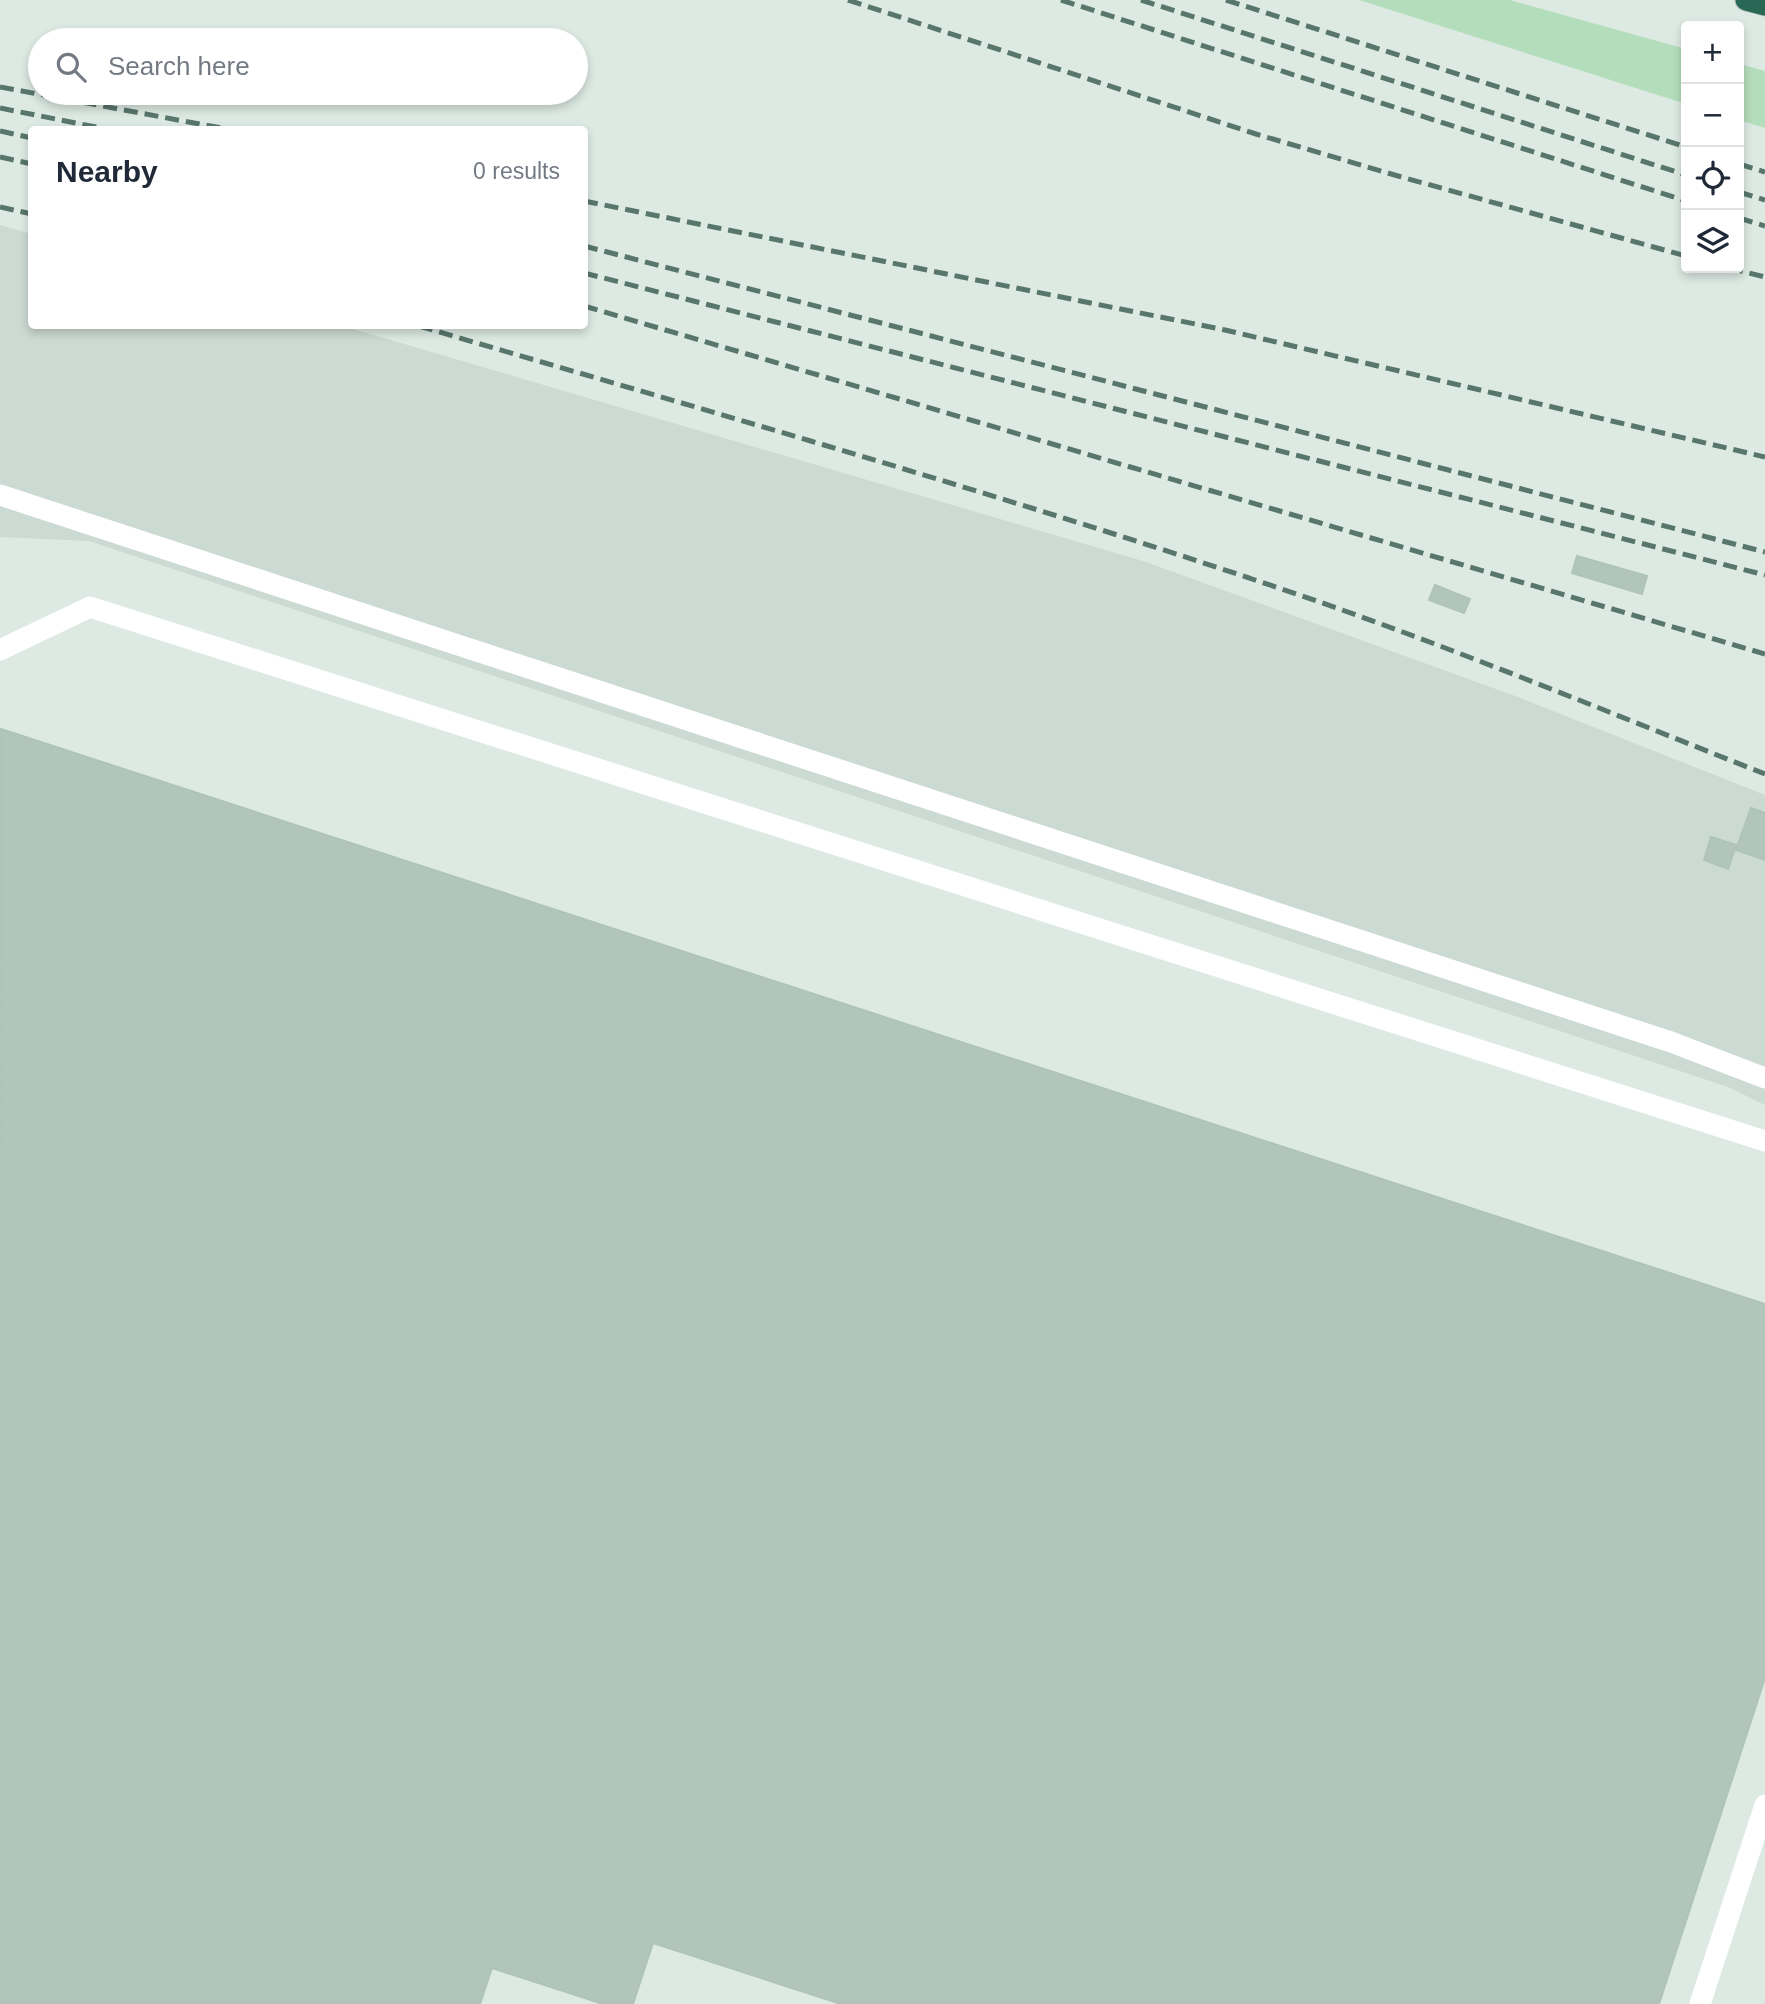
<!DOCTYPE html>
<html lang="en">
<head>
<meta charset="utf-8">
<style>
  :root { --surface:#fff; --page:#f2f2f3; --text:#1f2937; --muted:#747a83; --line:#e0e1e3 }
  body { margin:0; font-family:Helvetica,sans-serif; background:var(--page); color:var(--text) }
  .controls { position:absolute; right:21px; top:21px; display:grid; overflow:hidden; border-radius:7px; box-shadow:0 4px 10px #0003 }
  .controls button { width:63px; height:63px; display:grid; place-items:center; padding:0; border:0; border-bottom:2px solid var(--line); background:var(--surface); color:var(--text); font:35px sans-serif }
  .list { margin:0; padding:0; list-style:none }
  h2 { display:flex; justify-content:space-between; align-items:center; height:91px; margin:0; padding:0 28px; font-size:30px }
  h2 small { font-size:23px; font-weight:400; color:var(--muted) }
  .icon { flex:none; width:38px; height:38px; fill:none; stroke:currentColor; stroke-width:2; stroke-linecap:round; stroke-linejoin:round }
  .map { position:relative; flex:none; width:1765px; height:2004px; overflow:hidden }
  .search { position:absolute; background:var(--surface); box-shadow:0 4px 10px #0003; left:28px; top:28px; width:560px; height:77px; display:flex; align-items:center; gap:18px; box-sizing:border-box; padding:0 24px; border-radius:38px; color:var(--muted); font-size:26px }
  .panel { position:absolute; background:var(--surface); box-shadow:0 4px 10px #0003; left:28px; top:126px; width:560px; height:203px; border-radius:7px }
  .map>svg:first-child { display:block }
</style>
</head>
<body>
<div class="map">
<svg width="1765" height="2004" viewBox="0 0 1765 2004">
  <rect width="100%" height="100%" fill="#ddeae3"/>
  <path fill="#cbdad2" d="M 0,225 L 31,234 L 32,326 L 343,326 L 1143,561 L 1518,697 L 1765,795 L 1765,1105 L 1728,1087 L 89,541 L 0,537 Z"/>
  <g fill="#b4ddbb">
    <path d="M 1359,0 L 1510,0 L 1686,49 L 1686,104 Z"/>
    <path d="M 1739,64 L 1765,71 L 1765,128 L 1739,120 Z"/>
  </g>
  <g fill="#b2c5bc" stroke="#afc4b9" stroke-width="2">
    <path d="M 1577,556 L 1647,576 L 1642,594 L 1572,573 Z"/>
    <path d="M 1435,585 L 1470,599 L 1464,613 L 1429,600 Z"/>
    <path d="M 1,729 L 1765,1304 L 1765,1678 L 1659,2004 L 841,2004 L 653,1943 L 633,2004 L 603,2004 L 492,1968 L 480,2004 L 0,2004 Z"/>
    <path d="M 1751,808 L 1765,813 L 1765,860 L 1736,850 Z"/>
    <path d="M 1711,837 L 1736,845 L 1728,869 L 1704,860 Z"/>
  </g>
  <g fill="none" stroke-linecap="round" stroke-linejoin="round">
    <g stroke="#bcc4c1" stroke-width="23">
      <path id="motorway" d="M 1746,0 L 1765,5"/>
    </g>
    <g stroke="#fff" stroke-width="21">
      <path d="M 0,495 L 1671,1042 L 1765,1078"/>
      <path d="M 0,650 L 90,607 L 1765,1141"/>
      <path d="M 1700,2004 L 1765,1805"/>
    </g>
    <use href="#motorway" stroke="#286854" stroke-width="21"/>
    <g stroke="#58766b" stroke-width="5" stroke-dasharray="14 7" stroke-linecap="butt">
      <path d="M 848,0 L 1256,134 L 1398,176 L 1686,256"/>
      <path d="M 1061,0 L 1686,201"/>
      <path d="M 1141,0 L 1686,175"/>
      <path d="M 1226,0 L 1686,147"/>
      <path d="M 0,87 L 232,130"/>
      <path d="M 0,108 L 111,130"/>
      <path d="M 0,131 L 32,138"/>
      <path d="M 0,157 L 32,164"/>
      <path d="M 1739,164 L 1765,172"/>
      <path d="M 1739,192 L 1765,200"/>
      <path d="M 584,201 L 1225,330 L 1765,457"/>
      <path d="M 0,207 L 32,214"/>
      <path d="M 1739,218 L 1765,226"/>
      <path d="M 584,246 L 1765,552"/>
      <path d="M 1729,268 L 1765,277"/>
      <path d="M 584,273 L 1765,575"/>
      <path d="M 584,306 L 1765,654"/>
      <path d="M 419,326 C 697,408 977,487 1252,579 C 1425,636 1595,707 1765,774"/>
    </g>
  </g>
</svg>
<div class="controls">
<button>+</button>
<button>−</button>
<button><svg class="icon" aria-label="locate" viewBox="0 0 24 24"><circle cx="12" cy="12" r="6"/><path d="M12 2v4M12 18v4M2 12h4M18 12h4"/></svg></button>
<button><svg class="icon" aria-label="layers" viewBox="0 0 24 24"><path d="M12 4l9 5-9 5-9-5zM3 14l9 5 9-5"/></svg></button>
</div>
<div class="search"><svg class="icon" aria-label="search" viewBox="0 0 24 24"><circle cx="10" cy="10" r="6"/><path d="M15 15l6 6"/></svg>Search here</div>
<section class="panel">
<h2>Nearby<small>0 results</small></h2>
<ul class="list">
</ul>
</section>
</div>
</body>
</html>
